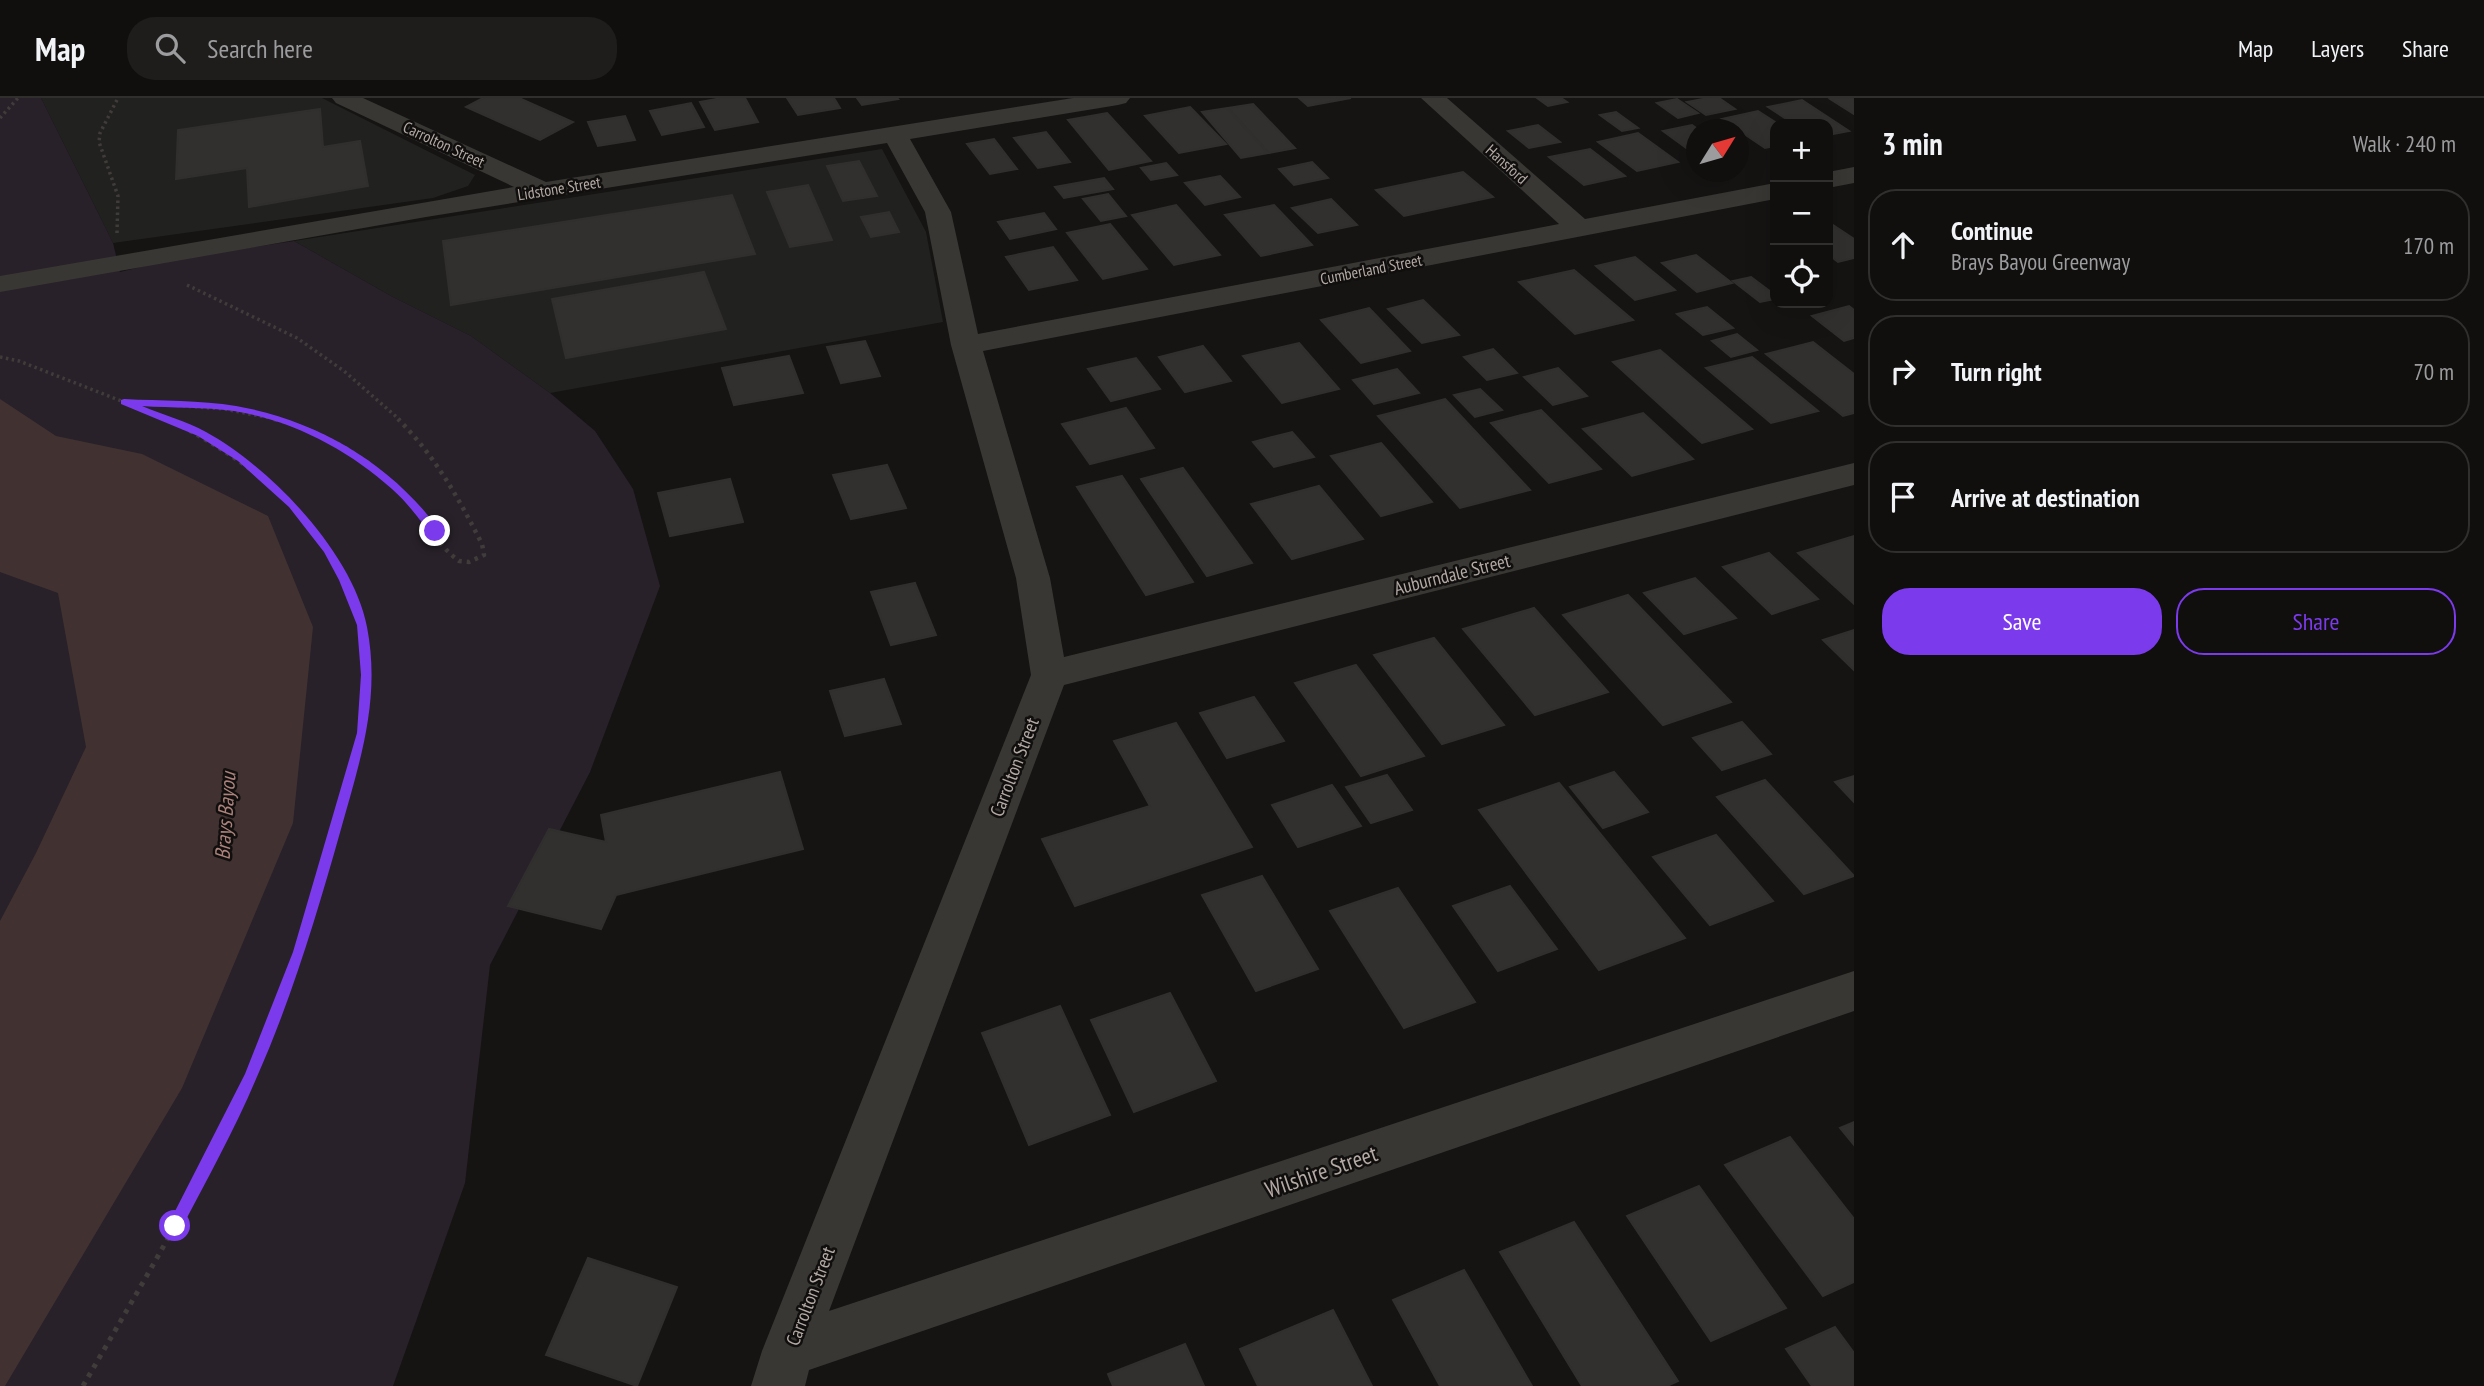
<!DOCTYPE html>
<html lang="en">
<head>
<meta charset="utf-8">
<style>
  :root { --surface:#100f0e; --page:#1e1d1c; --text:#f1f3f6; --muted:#9c9c9e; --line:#302f2e; --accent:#7c3aed }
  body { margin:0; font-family:"PT Sans Narrow",sans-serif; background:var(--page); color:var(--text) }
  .controls { position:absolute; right:21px; top:21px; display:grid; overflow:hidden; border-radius:14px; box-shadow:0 7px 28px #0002 }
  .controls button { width:63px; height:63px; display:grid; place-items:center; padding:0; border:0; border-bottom:2px solid var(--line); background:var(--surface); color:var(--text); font:35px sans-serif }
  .compass { position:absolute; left:1686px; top:21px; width:63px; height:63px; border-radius:50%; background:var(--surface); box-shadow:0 7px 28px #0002; rotate:53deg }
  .stop { position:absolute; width:21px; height:21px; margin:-16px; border:5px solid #7c3aed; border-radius:50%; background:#fff }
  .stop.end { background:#7c3aed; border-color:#fff; box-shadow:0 2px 7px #0008 }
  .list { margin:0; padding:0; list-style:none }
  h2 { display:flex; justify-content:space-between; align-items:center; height:91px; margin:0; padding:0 28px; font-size:30px }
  h2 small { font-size:23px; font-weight:400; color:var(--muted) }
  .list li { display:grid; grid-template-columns:46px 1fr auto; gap:21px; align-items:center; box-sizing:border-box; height:112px; margin:0 14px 14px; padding:0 14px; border:2px solid var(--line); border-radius:28px }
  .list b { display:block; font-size:26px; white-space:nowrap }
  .list p { margin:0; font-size:23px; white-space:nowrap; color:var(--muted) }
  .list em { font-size:23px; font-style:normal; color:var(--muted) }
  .actions { display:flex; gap:14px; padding:21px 28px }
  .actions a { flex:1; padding:16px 0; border:2px solid var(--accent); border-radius:28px; text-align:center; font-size:24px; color:var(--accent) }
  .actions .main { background:var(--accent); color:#fff }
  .icon { flex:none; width:38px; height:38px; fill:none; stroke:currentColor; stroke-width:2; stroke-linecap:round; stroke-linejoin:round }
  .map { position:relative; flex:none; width:1854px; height:1288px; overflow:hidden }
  header { display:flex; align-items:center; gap:42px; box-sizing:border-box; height:98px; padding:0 35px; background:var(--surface); border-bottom:2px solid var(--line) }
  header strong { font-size:33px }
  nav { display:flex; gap:38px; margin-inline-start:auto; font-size:24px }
  .search { width:490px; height:63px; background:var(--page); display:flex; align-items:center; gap:18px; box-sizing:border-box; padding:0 24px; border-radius:28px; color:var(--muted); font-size:26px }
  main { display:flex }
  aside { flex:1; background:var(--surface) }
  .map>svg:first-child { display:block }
</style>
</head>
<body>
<header>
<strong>Map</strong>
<div class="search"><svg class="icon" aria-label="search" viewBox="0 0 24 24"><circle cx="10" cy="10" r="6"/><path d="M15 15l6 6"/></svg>Search here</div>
<nav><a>Map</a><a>Layers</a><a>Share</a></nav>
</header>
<main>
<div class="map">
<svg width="1854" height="1288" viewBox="0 0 1854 1288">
  <rect width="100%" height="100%" fill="#151413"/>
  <g fill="#21211f">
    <path d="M 41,0 L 322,0 L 475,77 L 468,88 L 433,100 L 113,145 Z"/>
    <path d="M 882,51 L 926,134 L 943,224 L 550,295 L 471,238 L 391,198 L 294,143 Z"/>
  </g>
  <path fill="#282129" d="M 0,0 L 41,0 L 113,145 L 120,174 L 169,162 L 294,143 L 391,198 L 471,238 L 550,295 L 595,333 L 633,391 L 660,488 L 590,674 L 490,867 L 465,1085 L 393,1288 L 0,1288 Z"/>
  <path fill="#413231" d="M 0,301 L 56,338 L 142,356 L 268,418 L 313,529 L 293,725 L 182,990 L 5,1288 L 0,1288 L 0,823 L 36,755 L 86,649 L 58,495 L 0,474 Z"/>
  <g fill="#31302e" stroke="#302f2d" stroke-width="2">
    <path d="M 483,0 L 519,0 L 573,24 L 540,42 L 466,9 Z"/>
    <path d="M 722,0 L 745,0 L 758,24 L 715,32 L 700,4 Z"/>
    <path d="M 787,0 L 834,0 L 840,10 L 798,17 Z"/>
    <path d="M 857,0 L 897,0 L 898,1 L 862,7 Z"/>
    <path d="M 1299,0 L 1351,0 L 1308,8 Z"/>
    <path d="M 1537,0 L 1561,0 L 1567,4 L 1548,8 Z"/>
    <path d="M 1708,0 L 1719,0 L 1735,11 L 1706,17 L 1687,4 Z"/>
    <path d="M 1854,0 L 1854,16 L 1830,1 L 1834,0 Z"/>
    <path d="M 1677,1 L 1698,15 L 1678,20 L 1657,5 Z"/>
    <path d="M 1802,2 L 1849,33 L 1828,37 L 1828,26 L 1794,26 L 1768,9 Z"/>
    <path d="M 691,5 L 704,29 L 662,37 L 650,13 Z"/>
    <path d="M 1253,6 L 1295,50 L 1269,55 L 1228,10 Z"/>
    <path d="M 1190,9 L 1226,46 L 1179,55 L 1145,18 Z"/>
    <path d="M 1227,10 L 1268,55 L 1241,60 L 1202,14 Z"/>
    <path d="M 320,11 L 323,49 L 360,43 L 368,88 L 249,109 L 247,70 L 176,81 L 178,32 Z"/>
    <path d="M 1758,13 L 1778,26 L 1775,26 L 1775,48 L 1765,50 L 1722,21 Z"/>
    <path d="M 1616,14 L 1638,30 L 1622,33 L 1600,17 Z"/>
    <path d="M 1107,15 L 1151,63 L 1109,72 L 1068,22 Z"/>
    <path d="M 625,18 L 635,42 L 598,48 L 588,24 Z"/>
    <path d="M 1538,27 L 1560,44 L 1529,50 L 1508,33 Z"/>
    <path d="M 1692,27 L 1699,32 L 1696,32 L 1696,57 L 1663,33 Z"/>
    <path d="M 1046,34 L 1070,64 L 1038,70 L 1014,40 Z"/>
    <path d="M 1638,35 L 1678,64 L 1637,73 L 1598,44 Z"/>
    <path d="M 994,41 L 1017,71 L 990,76 L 967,46 Z"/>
    <path d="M 1590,51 L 1625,78 L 1584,87 L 1549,59 Z"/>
    <path d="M 859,63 L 877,98 L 843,103 L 827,68 Z"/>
    <path d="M 1312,64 L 1328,80 L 1294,87 L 1279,71 Z"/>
    <path d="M 1166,65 L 1177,77 L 1151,82 L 1141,70 Z"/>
    <path d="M 1463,74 L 1493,99 L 1404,118 L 1376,92 Z"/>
    <path d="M 1220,78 L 1240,99 L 1205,107 L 1185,85 Z"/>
    <path d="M 1104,80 L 1113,91 L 1064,100 L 1055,89 Z"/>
    <path d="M 808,87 L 832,142 L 790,149 L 767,94 Z"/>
    <path d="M 1108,96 L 1126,118 L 1101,123 L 1083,101 Z"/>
    <path d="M 732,97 L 755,156 L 451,207 L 443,143 Z"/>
    <path d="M 1331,101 L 1357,127 L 1318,135 L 1292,110 Z"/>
    <path d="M 1176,107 L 1220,157 L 1174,167 L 1132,117 Z"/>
    <path d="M 1274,107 L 1312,147 L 1261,158 L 1225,117 Z"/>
    <path d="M 889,114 L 899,134 L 871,139 L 861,119 Z"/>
    <path d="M 1044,115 L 1056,131 L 1010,141 L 998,124 Z"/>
    <path d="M 1110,126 L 1147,171 L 1103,181 L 1067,135 Z"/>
    <path d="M 1833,127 L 1854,141 L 1854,160 L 1838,164 L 1828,156 L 1828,128 Z"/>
    <path d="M 1053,149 L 1077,182 L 1029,192 L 1006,159 Z"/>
    <path d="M 1696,157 L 1732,185 L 1697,194 L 1662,165 Z"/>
    <path d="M 1635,159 L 1675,192 L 1635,202 L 1596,168 Z"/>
    <path d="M 1574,172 L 1633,222 L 1575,236 L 1519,184 Z"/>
    <path d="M 704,174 L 726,231 L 566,260 L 552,201 Z"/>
    <path d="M 1751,179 L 1775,197 L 1775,201 L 1760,204 L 1733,183 Z"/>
    <path d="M 1423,202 L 1459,237 L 1422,245 L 1388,211 Z"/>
    <path d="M 1849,208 L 1854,212 L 1854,240 L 1844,243 L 1812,218 Z"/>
    <path d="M 1707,209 L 1733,230 L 1703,237 L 1677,216 Z"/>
    <path d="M 1369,210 L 1410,253 L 1361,265 L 1321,222 Z"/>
    <path d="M 1737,236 L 1757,252 L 1731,259 L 1712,243 Z"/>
    <path d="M 865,243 L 880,278 L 841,285 L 827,249 Z"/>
    <path d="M 1813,244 L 1854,276 L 1854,315 L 1843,318 L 1766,256 Z"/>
    <path d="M 1299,245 L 1339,291 L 1282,305 L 1243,258 Z"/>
    <path d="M 1203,248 L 1231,283 L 1185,294 L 1159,259 Z"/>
    <path d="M 1493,251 L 1517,275 L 1487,282 L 1464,259 Z"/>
    <path d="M 1660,252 L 1752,331 L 1702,345 L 1613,264 Z"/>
    <path d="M 789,258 L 803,295 L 734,307 L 722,270 Z"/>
    <path d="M 1752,259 L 1818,313 L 1771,325 L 1706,270 Z"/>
    <path d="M 1136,260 L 1160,291 L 1111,303 L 1088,271 Z"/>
    <path d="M 1558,270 L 1587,298 L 1553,307 L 1524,279 Z"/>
    <path d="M 1397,271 L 1419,295 L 1374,306 L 1353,282 Z"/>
    <path d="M 1480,291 L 1502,312 L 1475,319 L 1454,297 Z"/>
    <path d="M 1445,301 L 1530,392 L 1460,410 L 1378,318 Z"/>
    <path d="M 1126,310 L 1154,350 L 1090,366 L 1062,326 Z"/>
    <path d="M 1541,312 L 1601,371 L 1549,385 L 1491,325 Z"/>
    <path d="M 1643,315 L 1693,361 L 1632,378 L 1583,331 Z"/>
    <path d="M 1292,334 L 1314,359 L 1274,369 L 1253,344 Z"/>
    <path d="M 1381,345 L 1432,404 L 1381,418 L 1331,358 Z"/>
    <path d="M 887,367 L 906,410 L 851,421 L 833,377 Z"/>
    <path d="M 1183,370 L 1252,465 L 1207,478 L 1141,381 Z"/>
    <path d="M 1122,378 L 1193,484 L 1146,497 L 1077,389 Z"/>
    <path d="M 730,381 L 743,424 L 670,438 L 658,395 Z"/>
    <path d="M 1319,388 L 1363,441 L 1292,461 L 1251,406 Z"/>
    <path d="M 1854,438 L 1854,506 L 1798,455 Z"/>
    <path d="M 1769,455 L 1818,501 L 1772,516 L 1723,469 Z"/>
    <path d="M 1695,480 L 1736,520 L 1684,536 L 1644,495 Z"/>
    <path d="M 915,485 L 936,537 L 891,547 L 871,494 Z"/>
    <path d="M 1628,497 L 1731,604 L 1663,627 L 1563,517 Z"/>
    <path d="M 1534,510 L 1608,594 L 1535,617 L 1463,531 Z"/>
    <path d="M 1854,532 L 1854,572 L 1823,542 Z"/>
    <path d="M 1434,540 L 1504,627 L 1442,646 L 1374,557 Z"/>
    <path d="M 1356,567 L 1424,658 L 1361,678 L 1295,585 Z"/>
    <path d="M 884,581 L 901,626 L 845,638 L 830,593 Z"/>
    <path d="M 1254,599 L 1284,643 L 1227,660 L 1200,615 Z"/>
    <path d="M 1742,624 L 1771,656 L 1722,672 L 1693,640 Z"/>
    <path d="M 1176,625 L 1252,749 L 1075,808 L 1042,741 L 1150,708 L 1114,643 Z"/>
    <path d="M 780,674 L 803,751 L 616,797 L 601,831 L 508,808 L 549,731 L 606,744 L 601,717 Z"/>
    <path d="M 1614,674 L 1648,714 L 1603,730 L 1570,689 Z"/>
    <path d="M 1387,677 L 1412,712 L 1371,725 L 1346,689 Z"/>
    <path d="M 1854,678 L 1854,704 L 1835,684 Z"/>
    <path d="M 1765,682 L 1854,778 L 1804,796 L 1717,699 Z"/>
    <path d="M 1559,685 L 1685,840 L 1599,872 L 1479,712 Z"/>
    <path d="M 1332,687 L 1361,728 L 1298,749 L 1272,707 Z"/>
    <path d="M 1716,737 L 1773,803 L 1710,827 L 1653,759 Z"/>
    <path d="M 1262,778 L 1318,871 L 1256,893 L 1202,797 Z"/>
    <path d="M 1510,788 L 1557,851 L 1498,873 L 1453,808 Z"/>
    <path d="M 1398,790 L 1475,904 L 1404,930 L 1330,813 Z"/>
    <path d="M 1170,895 L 1216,983 L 1134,1014 L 1091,922 Z"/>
    <path d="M 1060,908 L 1110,1017 L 1029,1047 L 982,935 Z"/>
    <path d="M 1854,1024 L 1854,1047 L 1840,1030 Z"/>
    <path d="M 1790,1039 L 1854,1121 L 1854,1184 L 1823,1198 L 1725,1067 Z"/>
    <path d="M 1699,1088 L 1786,1210 L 1711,1243 L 1627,1118 Z"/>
    <path d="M 1574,1124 L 1678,1283 L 1667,1288 L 1582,1288 L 1500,1154 Z"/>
    <path d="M 588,1160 L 677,1189 L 637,1288 L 546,1257 Z"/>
    <path d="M 1464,1172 L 1532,1288 L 1440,1288 L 1393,1202 Z"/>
    <path d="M 1333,1212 L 1372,1288 L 1258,1288 L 1240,1251 Z"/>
    <path d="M 1835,1229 L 1854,1255 L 1854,1288 L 1812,1288 L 1786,1251 Z"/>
    <path d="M 1185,1246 L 1204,1288 L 1113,1288 L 1108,1276 Z"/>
  </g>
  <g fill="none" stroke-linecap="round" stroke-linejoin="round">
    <g stroke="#403c3a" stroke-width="3.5" stroke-dasharray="2.5 3.5" stroke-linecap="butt">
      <path d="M 0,20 L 18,0"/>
      <path d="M 117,135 L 118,98 L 99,44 L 100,35 L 118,0"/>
      <path d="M 187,187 L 297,240 L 344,273 L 400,322"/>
      <path d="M 0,259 L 19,263 L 170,322"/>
      <path d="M 129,304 L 224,311 L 281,322"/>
    </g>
    <g stroke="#403c3a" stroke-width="4.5" stroke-dasharray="3.5 5" stroke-linecap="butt">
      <path d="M 167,321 C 261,367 359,445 365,559 C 369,621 351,682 333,742"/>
      <path d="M 274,321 C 320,332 371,360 403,397 C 422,418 436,446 459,463 L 469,464 L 484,457 L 482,446 C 458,399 435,358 398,321"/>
    </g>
    <path stroke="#403c3a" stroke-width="5" stroke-dasharray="4.5 6" stroke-linecap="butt" d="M 83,1288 C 141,1187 202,1087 250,980 C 285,903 310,821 334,740"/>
    <g fill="#393734" fill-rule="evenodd">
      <path d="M 332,0 L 363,0 L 546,84 L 1073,0 L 1130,0 L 1126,5 L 1118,7 L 910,41 L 951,114 L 978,236 L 1559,126 L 1421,0 L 1447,0 L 1585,121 L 1775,85 L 1775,101 L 983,253 L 1050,480 L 1064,559 L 1854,365 L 1854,387 L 1064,587 L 829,1213 L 1854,873 L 1854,913 L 809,1272 L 805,1288 L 751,1288 L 762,1253 L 1031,577 L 1016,480 L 951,247 L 925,114 L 887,45 L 426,119 L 0,194 L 0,178 L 514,89 L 336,5 Z"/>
      <path d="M 1854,69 L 1854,85 L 1828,90 L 1828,74 Z"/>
    </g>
  </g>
  <path fill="#7c3aed" d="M 124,301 C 161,303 200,302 236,308 C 317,322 392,366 440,433 L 431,436 C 419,421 407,404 392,391 C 349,352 292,322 234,313 C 204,309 172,310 142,308 C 163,317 186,323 206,334 C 270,369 353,455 367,529 C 381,601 360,663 341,731 C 317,816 292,900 256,981 C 234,1033 206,1083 180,1133 L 175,1135 L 170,1133 L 168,1128 L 170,1123 L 245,976 L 293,854 L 357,635 L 361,577 L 357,527 L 339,482 L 324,454 L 289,409 L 238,363 L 198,338 L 121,306 L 121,302 Z"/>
  <g text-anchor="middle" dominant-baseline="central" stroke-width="5" stroke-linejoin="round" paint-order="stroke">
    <g font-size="16" fill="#b4aaa5" stroke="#100f0e">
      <text transform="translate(444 46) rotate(25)">Carrolton Street</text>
      <text transform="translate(1507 66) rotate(42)">Hansford</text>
      <text transform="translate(559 90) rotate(-9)">Lidstone Street</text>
      <text transform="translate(1371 171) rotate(-11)">Cumberland Street</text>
    </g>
    <g font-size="19" fill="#b4aaa5" stroke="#100f0e">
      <text transform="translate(1452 476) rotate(-14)">Auburndale Street</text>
      <text transform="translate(1014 669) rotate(-69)">Carrolton Street</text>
      <text transform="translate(810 1198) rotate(-69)">Carrolton Street</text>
    </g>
    <g font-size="21" font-style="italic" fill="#ae837d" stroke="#100f0e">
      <text transform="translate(225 718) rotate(-86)">Brays Bayou</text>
    </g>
    <g font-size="23" fill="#b4aaa5" stroke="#100f0e">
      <text transform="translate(1321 1073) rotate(-19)">Wilshire Street</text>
    </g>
  </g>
</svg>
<div class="controls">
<button>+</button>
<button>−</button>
<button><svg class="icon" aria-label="locate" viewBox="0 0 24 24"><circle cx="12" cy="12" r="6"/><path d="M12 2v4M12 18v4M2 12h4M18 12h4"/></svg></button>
</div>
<svg class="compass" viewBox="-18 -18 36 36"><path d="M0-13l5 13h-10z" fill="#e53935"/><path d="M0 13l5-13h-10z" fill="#9c9c9e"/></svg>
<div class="stop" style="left:175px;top:1128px"></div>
<div class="stop end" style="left:435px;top:433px"></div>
</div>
<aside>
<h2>3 min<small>Walk · 240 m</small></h2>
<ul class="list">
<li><svg class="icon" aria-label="ahead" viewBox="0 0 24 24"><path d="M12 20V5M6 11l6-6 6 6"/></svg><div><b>Continue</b><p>Brays Bayou Greenway</p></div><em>170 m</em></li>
<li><svg class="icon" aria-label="right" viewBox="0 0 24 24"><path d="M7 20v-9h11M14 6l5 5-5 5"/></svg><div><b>Turn right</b></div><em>70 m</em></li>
<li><svg class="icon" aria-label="arrive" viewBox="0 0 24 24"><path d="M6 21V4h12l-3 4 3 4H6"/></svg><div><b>Arrive at destination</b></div></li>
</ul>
<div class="actions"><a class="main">Save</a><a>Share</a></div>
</aside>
</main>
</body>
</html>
